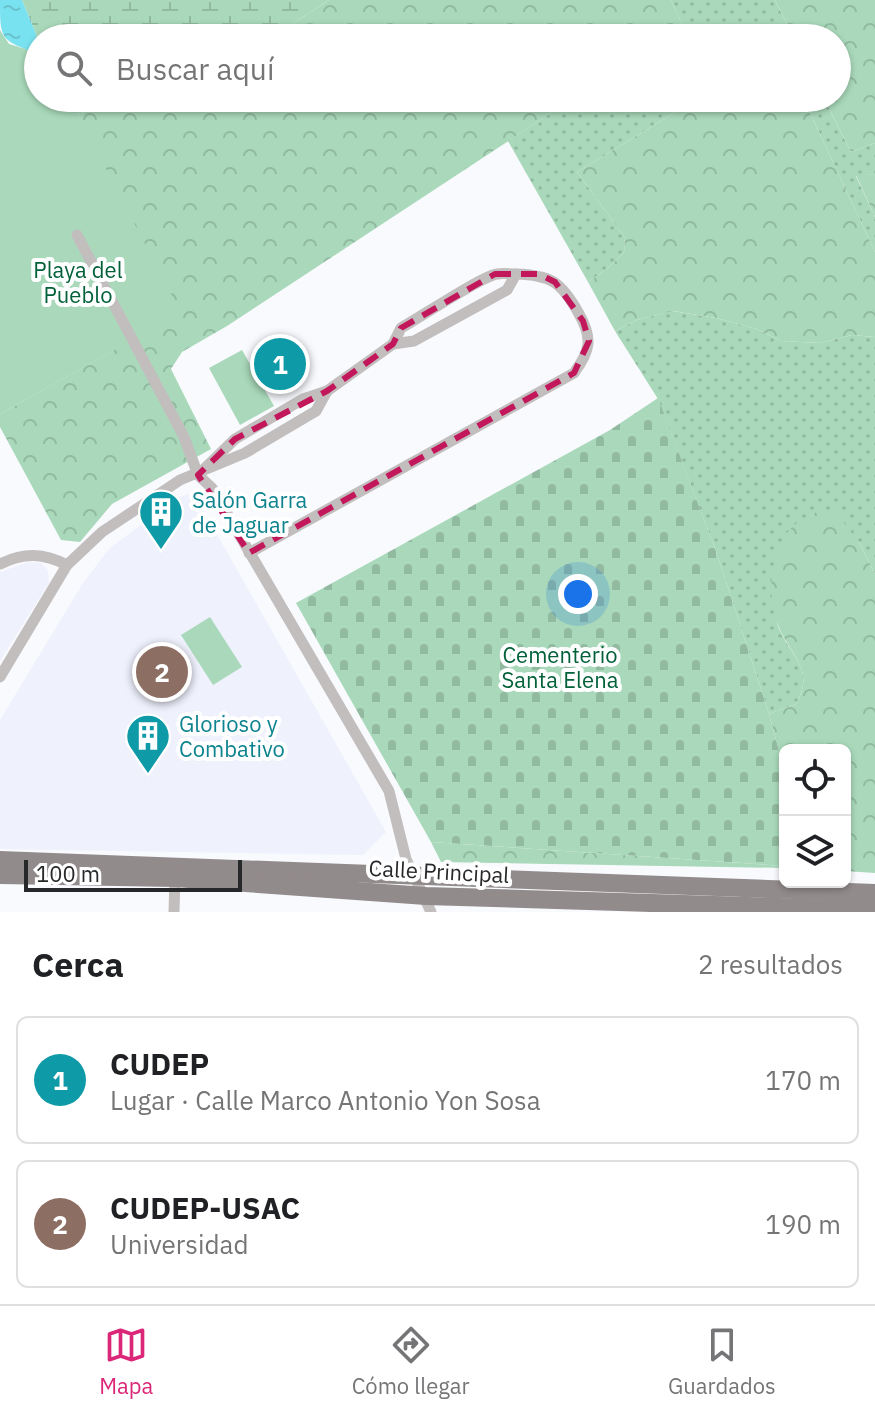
<!DOCTYPE html>
<html lang="es">
<head>
<meta charset="utf-8">
<style>
  :root { --surface:#fff; --page:#f2f2f2; --text:#202124; --muted:#757577; --line:#e0e0e0; --accent:#db2777 }
  body { margin:0; font-family:"IBM Plex Sans",sans-serif; background:var(--page); color:var(--text) }
  .controls { position:absolute; right:24px; bottom:24px; display:grid; overflow:hidden; border-radius:12px; box-shadow:0 2px 6px #0004 }
  .controls button { width:72px; height:72px; display:grid; place-items:center; padding:0; border:0; border-bottom:2px solid var(--line); background:var(--surface); color:var(--text); font:40px sans-serif }
  .scale { position:absolute; left:24px; bottom:20px; width:218px; box-sizing:border-box; padding-left:8px; border:4px solid #27282a; border-top:0; font-size:22px; line-height:28px; white-space:nowrap; color:#27282a; -webkit-text-stroke:6px #fff; paint-order:stroke }
  .you { position:absolute; left:578px; top:594px; width:28px; height:28px; margin:-20px; border:6px solid #fff; border-radius:50%; background:#1a73e8; box-shadow:0 0 0 12px #1a73e833 }
  .badge { display:grid; place-items:center; width:52px; height:52px; border-radius:50%; background:var(--accent); color:#fff; font-size:26px; font-weight:700 }
  .pin { position:absolute; translate:-50% -50%; border:4px solid #fff; box-shadow:0 2px 8px #0006 }
  .list { margin:0; padding:0; list-style:none }
  h2 { display:flex; justify-content:space-between; align-items:center; height:104px; margin:0; padding:0 32px; font-size:34px }
  h2 small { font-size:26px; font-weight:400; color:var(--muted) }
  .list li { display:grid; grid-template-columns:52px 1fr auto; gap:24px; align-items:center; box-sizing:border-box; height:128px; margin:0 16px 16px; padding:0 16px; border:2px solid var(--line); border-radius:12px }
  .list b { display:block; font-size:30px; white-space:nowrap }
  .list p { margin:0; font-size:26px; white-space:nowrap; color:var(--muted) }
  .list em { font-size:26px; font-style:normal; color:var(--muted) }
  .icon { flex:none; width:44px; height:44px; fill:none; stroke:currentColor; stroke-width:2; stroke-linecap:round; stroke-linejoin:round }
  .map { position:relative; flex:none; width:875px; height:912px; overflow:hidden }
  .search { position:absolute; background:var(--surface); box-shadow:0 2px 6px #0004; left:24px; right:24px; top:24px; height:88px; display:flex; align-items:center; gap:20px; box-sizing:border-box; padding:0 28px; border-radius:44px; color:var(--muted); font-size:30px }
  .sheet { height:392px; background:var(--surface) }
  nav { display:flex; justify-content:space-around; align-items:center; box-sizing:border-box; height:112px; border-top:2px solid var(--line); background:var(--surface); font-size:22px; color:var(--muted) }
  nav a { display:grid; justify-items:center; gap:4px }
  nav .on { color:var(--accent) }
  .map>svg:first-child { display:block }
</style>
</head>
<body>
<div class="map">
<svg width="875" height="912" viewBox="0 0 875 912">
  <defs>
    <pattern id="grass-dots" width="8" height="8" patternUnits="userSpaceOnUse" patternTransform="scale(2)"><rect width="8" height="8" fill="#a9d9ba"/><path d="M2 2h.1M6 6h.1" fill="none" stroke="#91baa0" stroke-width="1.8" stroke-linecap="round"/></pattern>
    <pattern id="forest-crowns" width="20" height="18" patternUnits="userSpaceOnUse" patternTransform="scale(2)"><rect width="20" height="18" fill="#a9d9ba"/><path d="M2 6a3 3 0 1 1 6 0M12 15a3 3 0 1 1 6 0" fill="none" stroke="#91baa0"/></pattern>
    <pattern id="wetland-marsh" width="20" height="14" patternUnits="userSpaceOnUse" patternTransform="scale(2)"><rect width="20" height="14" fill="#a9d9ba"/><path d="M1 5h8M5 5V1M11 12h8M15 12V8" fill="none" stroke="#91baa0"/></pattern>
    <pattern id="cemetery-stones" width="16" height="16" patternUnits="userSpaceOnUse" patternTransform="scale(2)"><rect width="16" height="16" fill="#a9d9ba"/><path d="M2 7V4a2 2 0 0 1 4 0v3zM10 15v-3a2 2 0 0 1 4 0v3z" fill="#91baa0"/></pattern>
    <pattern id="water-ripples" width="26" height="14" patternUnits="userSpaceOnUse" patternTransform="scale(2)"><rect width="26" height="14" fill="#79e2f0"/><path d="M2 4q2-2 4 0t4 0M15 11q2-2 4 0t4 0" fill="none" stroke="#69c2ce"/></pattern>
  </defs>
  <rect width="100%" height="100%" fill="#f9fafe"/>
  <g fill="#eff1fd">
    <path d="M 193,492 L 386,832 L 363,855 L 0,849 L 0,720 L 83,583 L 109,549 L 175,499 Z"/>
    <path d="M 28,562 L 41,563 L 48,570 L 49,583 L 0,661 L 0,572 Z"/>
  </g>
  <g fill="url(#grass-dots)">
    <path d="M 671,0 L 775,0 L 794,38 L 665,38 L 683,26 Z"/>
    <path d="M 574,98 L 699,98 L 577,172 L 625,238 L 624,252 L 607,269 L 588,282 L 508,141 Z"/>
    <path d="M 803,98 L 824,98 L 851,152 L 875,143 L 875,174 L 856,176 L 875,217 L 875,252 Z"/>
    <path d="M 672,311 L 716,318 L 757,329 L 781,341 L 820,343 L 852,335 L 875,337 L 875,574 L 859,542 L 816,512 C 776,536 776,551 777,595 C 777,604 775,617 778,626 C 790,657 816,668 796,704 L 769,714 L 716,551 L 658,399 L 615,331 L 637,320 Z"/>
  </g>
  <g fill="url(#forest-crowns)">
    <path d="M 329,0 L 671,0 L 683,26 L 665,38 L 271,38 Z"/>
    <path d="M 775,0 L 875,0 L 875,143 L 851,152 L 824,98 L 837,98 L 837,38 L 794,38 Z"/>
    <path d="M 139,98 L 574,98 L 227,326 L 182,352 L 171,369 L 211,449 L 112,504 L 80,542 L 61,540 L 0,427 L 0,414 L 180,313 L 77,114 Z"/>
    <path d="M 699,98 L 803,98 L 875,252 L 875,337 L 852,335 L 820,343 L 781,341 L 757,329 L 716,318 L 673,311 L 637,320 L 615,331 L 588,282 L 607,269 L 624,252 L 625,238 L 577,172 Z"/>
    <path d="M 875,174 L 875,217 L 856,175 Z"/>
    <path d="M 816,512 L 837,514 L 859,542 L 875,574 L 875,873 L 845,871 L 845,750 L 785,750 L 785,773 L 769,714 L 796,704 C 816,669 790,656 778,625 C 766,595 770,548 794,525 C 800,520 809,516 816,512 Z"/>
    <path d="M 431,842 L 785,866 L 785,868 L 441,862 Z"/>
  </g>
  <g fill="url(#wetland-marsh)">
    <path d="M 22,0 L 329,0 L 271,38 L 38,39 Z"/>
    <path d="M 69,98 L 139,98 L 77,114 Z"/>
  </g>
  <path fill="url(#cemetery-stones)" d="M 658,398 L 716,551 L 769,714 L 785,773 L 785,866 L 431,842 L 296,603 L 610,430 Z"/>
  <g fill="#a9d9ba">
    <path d="M 0,30 L 9,44 L 36,52 L 36,34 L 38,39 L 38,98 L 69,98 L 181,313 L 0,414 Z"/>
    <path d="M 242,350 L 274,406 L 240,425 L 209,368 Z"/>
    <path d="M 210,617 L 242,667 L 213,685 L 181,635 Z"/>
  </g>
  <path fill="url(#water-ripples)" d="M 0,0 L 22,0 L 36,34 L 36,53 C 0,40 0,39 0,0 Z"/>
  <g fill="none" stroke-linecap="round" stroke-linejoin="round">
    <g stroke="#c2bebe" stroke-width="11">
      <path d="M 77,235 L 184,437 L 198,475 L 212,488 L 389,791 L 406,859 L 431,912"/>
      <path d="M 393,344 L 414,341 L 507,290 L 516,274"/>
      <path d="M 198,475 L 235,439 L 303,399 L 327,391 L 393,344 L 401,328 C 419,318 482,276 497,274 C 503,273 510,274 516,274 C 551,275 561,282 578,312 C 593,338 591,350 574,373 L 249,553"/>
      <path d="M 0,564 C 24,552 44,553 67,565"/>
      <path d="M 0,677 L 67,565 L 102,532 L 180,480 L 245,453 L 316,411 L 327,391"/>
      <path d="M 174,912 L 175,878"/>
    </g>
    <g stroke="#928b8c" stroke-width="18">
      <path d="M 0,860 L 875,893"/>
      <path d="M 0,875 L 175,878 L 426,896 L 875,910"/>
    </g>
  </g>
  <path fill="none" stroke="#c2185b" stroke-width="6" stroke-dasharray="16 10" stroke-linejoin="round" d="M 495,274 L 539,274 L 555,282 L 583,321 L 589,341 L 574,373 L 249,553 L 198,475 L 235,439 L 327,391 L 393,344 L 401,328 Z"/>
  <defs>
    <g id="building-pin" transform="scale(2.3)"><path d="M0 17L-7.5 6A9.5 9.5 0 1 1 7.5 6Z" fill="#0f9aa8" stroke="#fff"/><path d="M-4-6H4V6H1V3H-1V6H-4ZM-2.5-4.3h1.7v1.8h-1.7ZM.8-4.3h1.7v1.8H.8ZM-2.5-1h1.7V.8h-1.7ZM.8-1h1.7V.8H.8Z" fill="#fff"/></g>
  </defs>
  <g fill-rule="evenodd">
    <use href="#building-pin" x="161" y="512"/>
    <use href="#building-pin" x="148" y="736"/>
  </g>
  <g text-anchor="middle" dominant-baseline="central" stroke-width="8" stroke-linejoin="round" paint-order="stroke">
    <g font-size="22" fill="#026139" stroke="#fff">
      <text x="78" y="269">Playa del<tspan x="78" dy="25">Pueblo</tspan></text>
      <text x="560" y="654">Cementerio<tspan x="560" dy="25">Santa Elena</tspan></text>
    </g>
    <g font-size="22" fill="#0d838f" stroke="#fff" text-anchor="start">
      <text x="192" y="499">Salón Garra<tspan x="192" dy="25">de Jaguar</tspan></text>
      <text x="179" y="723">Glorioso y<tspan x="179" dy="25">Combativo</tspan></text>
    </g>
    <g font-size="22" fill="#27282a" stroke="#fff">
      <text transform="translate(439 871) rotate(3)">Calle Principal</text>
    </g>
  </g>
</svg>
<div class="controls">
<button><svg class="icon" aria-label="locate" viewBox="0 0 24 24"><circle cx="12" cy="12" r="6"/><path d="M12 2v4M12 18v4M2 12h4M18 12h4"/></svg></button>
<button><svg class="icon" aria-label="layers" viewBox="0 0 24 24"><path d="M12 4l9 5-9 5-9-5zM3 14l9 5 9-5"/></svg></button>
</div>
<div class="scale">100 m</div>
<div class="you"></div>
<div class="pin badge" style="left:280px;top:364px;background:#0f9aa8">1</div>
<div class="pin badge" style="left:162px;top:672px;background:#8d6e63">2</div>
<div class="search"><svg class="icon" aria-label="search" viewBox="0 0 24 24"><circle cx="10" cy="10" r="6"/><path d="M15 15l6 6"/></svg>Buscar aquí</div>
</div>
<section class="sheet">
<h2>Cerca<small>2 resultados</small></h2>
<ul class="list">
<li><span class="badge" style="background:#0f9aa8">1</span><div><b>CUDEP</b><p>Lugar · Calle Marco Antonio Yon Sosa</p></div><em>170 m</em></li>
<li><span class="badge" style="background:#8d6e63">2</span><div><b>CUDEP-USAC</b><p>Universidad</p></div><em>190 m</em></li>
</ul>
</section>
<nav>
<a class="on"><svg class="icon" aria-label="map" viewBox="0 0 24 24"><path d="M3 6l6-2 6 2 6-2v14l-6 2-6-2-6 2zM9 4v14M15 6v14"/></svg>Mapa</a>
<a><svg class="icon" aria-label="directions" viewBox="0 0 24 24"><path d="M12 3l9 9-9 9-9-9zM9 14v-3h6M13 9l2 2-2 2"/></svg>Cómo llegar</a>
<a><svg class="icon" aria-label="saved" viewBox="0 0 24 24"><path d="M7 4h10v16l-5-4-5 4z"/></svg>Guardados</a>
</nav>
</body>
</html>
